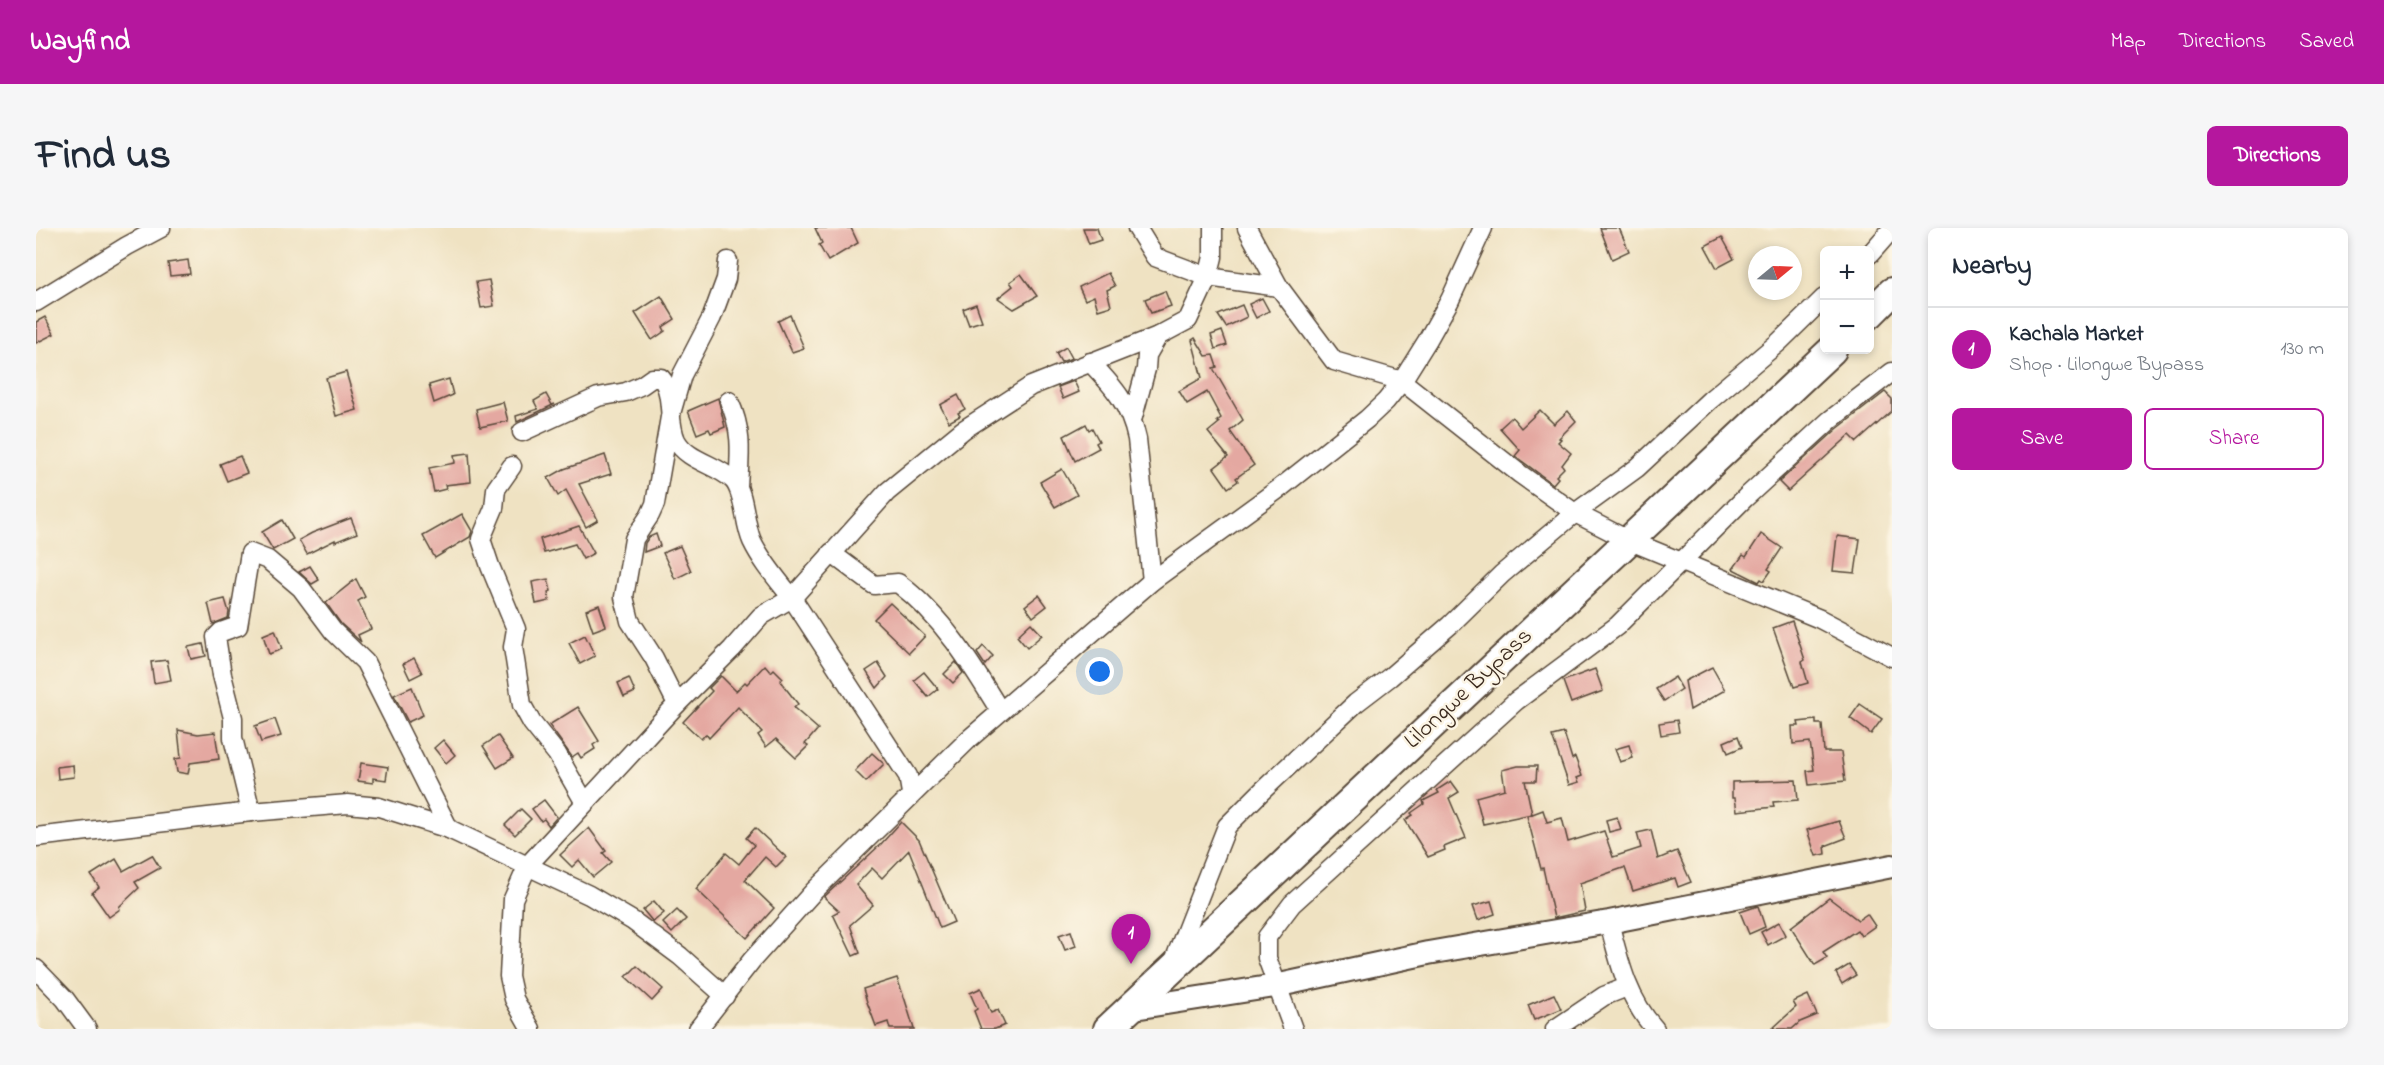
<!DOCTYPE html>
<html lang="en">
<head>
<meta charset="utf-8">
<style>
  :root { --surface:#fff; --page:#f6f6f7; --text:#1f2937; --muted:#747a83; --line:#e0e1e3; --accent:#b5179e }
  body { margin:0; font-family:"Indie Flower",sans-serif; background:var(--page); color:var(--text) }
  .controls { position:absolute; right:18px; top:18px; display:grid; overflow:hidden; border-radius:9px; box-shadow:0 3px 9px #0003 }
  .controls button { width:54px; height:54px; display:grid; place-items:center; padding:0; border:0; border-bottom:2px solid var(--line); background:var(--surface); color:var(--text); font:30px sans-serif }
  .compass { position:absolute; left:1712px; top:18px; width:54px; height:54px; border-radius:50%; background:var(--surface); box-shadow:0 3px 9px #0003; rotate:71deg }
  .you { position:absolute; left:1064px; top:444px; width:21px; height:21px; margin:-15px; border:4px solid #fff; border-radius:50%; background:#1a73e8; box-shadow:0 0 0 9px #1a73e833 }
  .badge { display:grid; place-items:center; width:39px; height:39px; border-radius:50%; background:var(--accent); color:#fff; font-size:20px; font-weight:700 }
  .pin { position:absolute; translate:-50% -50px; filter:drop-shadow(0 2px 3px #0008) }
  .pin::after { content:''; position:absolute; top:32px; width:21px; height:18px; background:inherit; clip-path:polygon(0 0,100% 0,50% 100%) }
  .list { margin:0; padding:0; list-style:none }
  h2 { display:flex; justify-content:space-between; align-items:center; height:78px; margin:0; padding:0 24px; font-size:26px }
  h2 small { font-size:20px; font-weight:400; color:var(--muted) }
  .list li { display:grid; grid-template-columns:39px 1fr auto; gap:18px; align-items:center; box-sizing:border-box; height:84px; padding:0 24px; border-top:2px solid var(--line) }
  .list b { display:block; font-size:22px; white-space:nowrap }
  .list p { margin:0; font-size:20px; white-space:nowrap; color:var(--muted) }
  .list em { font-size:20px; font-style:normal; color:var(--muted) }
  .actions { display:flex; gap:12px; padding:18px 24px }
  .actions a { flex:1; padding:14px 0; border:2px solid var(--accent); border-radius:9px; text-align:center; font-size:21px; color:var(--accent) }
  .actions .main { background:var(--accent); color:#fff }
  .map { position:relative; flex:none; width:1856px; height:801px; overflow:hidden; border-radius:9px }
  header { display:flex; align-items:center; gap:36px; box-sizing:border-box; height:84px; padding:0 30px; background:var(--accent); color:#fff }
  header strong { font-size:28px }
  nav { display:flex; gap:33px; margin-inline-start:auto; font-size:21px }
  .intro { display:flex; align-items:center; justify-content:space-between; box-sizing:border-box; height:144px; padding:0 36px }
  h1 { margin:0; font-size:42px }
  .button { padding:15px 27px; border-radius:9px; background:var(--accent); color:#fff; font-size:21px; font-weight:700 }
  main { display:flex; gap:36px; padding:0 36px }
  aside { flex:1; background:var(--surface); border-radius:9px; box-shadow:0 3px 9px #0003 }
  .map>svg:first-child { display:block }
</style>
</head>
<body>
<header>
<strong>Wayfind</strong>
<nav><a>Map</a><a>Directions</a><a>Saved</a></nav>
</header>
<div class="intro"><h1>Find us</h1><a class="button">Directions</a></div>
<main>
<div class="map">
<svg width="1856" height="801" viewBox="0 0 1856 801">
  <rect width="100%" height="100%" fill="#fcf5e5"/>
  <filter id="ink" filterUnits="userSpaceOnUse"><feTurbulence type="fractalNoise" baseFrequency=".0167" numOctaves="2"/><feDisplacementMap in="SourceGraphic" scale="12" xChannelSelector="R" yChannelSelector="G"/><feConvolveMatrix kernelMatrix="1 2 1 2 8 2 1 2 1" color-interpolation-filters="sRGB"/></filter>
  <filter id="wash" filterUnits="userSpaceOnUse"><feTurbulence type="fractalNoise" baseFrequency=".008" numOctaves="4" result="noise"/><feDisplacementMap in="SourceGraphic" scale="24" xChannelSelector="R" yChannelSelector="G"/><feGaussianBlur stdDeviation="1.35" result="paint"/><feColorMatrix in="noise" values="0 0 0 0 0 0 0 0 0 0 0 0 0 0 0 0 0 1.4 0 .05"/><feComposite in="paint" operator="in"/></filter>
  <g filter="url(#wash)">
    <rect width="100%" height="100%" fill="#efe2c2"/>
    <g id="blocks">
      <g fill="#e4a8a1">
        <path d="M 779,0 L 815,0 L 822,15 L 792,33 L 783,17 L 786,15 Z"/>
        <path d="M 1047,0 L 1061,0 L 1065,12 L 1053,16 Z"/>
        <path d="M 1564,0 L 1583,0 L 1593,23 L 1576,31 Z"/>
        <path d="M 1686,9 L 1698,31 L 1681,40 L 1669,18 Z"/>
        <path d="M 152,32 L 154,46 L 134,48 L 132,35 Z"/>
        <path d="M 1072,45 L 1079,58 L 1071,62 L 1075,78 L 1062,82 L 1058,68 L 1049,72 L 1043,59 Z"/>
        <path d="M 985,46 L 1001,68 L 978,81 L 962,70 L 977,58 L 974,54 Z"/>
        <path d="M 453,52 L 458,78 L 445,80 L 440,54 Z"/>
        <path d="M 1129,63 L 1135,78 L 1115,85 L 1109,71 Z"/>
        <path d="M 625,68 L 639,91 L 627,99 L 629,103 L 616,112 L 599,85 Z"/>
        <path d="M 1226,70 L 1233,83 L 1220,90 L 1213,76 Z"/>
        <path d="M 940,76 L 946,93 L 933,97 L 927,81 Z"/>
        <path d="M 1206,77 L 1211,89 L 1190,99 L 1182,87 Z"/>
        <path d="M 754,87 L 768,120 L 756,124 L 742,93 Z"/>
        <path d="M 9,89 L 18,106 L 0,115 L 0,94 Z"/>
        <path d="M 1186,103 L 1191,117 L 1179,121 L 1175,107 Z"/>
        <path d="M 1159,110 L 1170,128 L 1177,127 L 1181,139 L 1177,140 L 1207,192 L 1194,203 L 1218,237 L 1200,250 L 1202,253 L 1192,260 L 1178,240 L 1192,229 L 1172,204 L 1183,195 L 1181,193 L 1185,190 L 1171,164 L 1151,176 L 1143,163 L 1166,150 L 1156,112 Z"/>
        <path d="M 1030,119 L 1036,130 L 1025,134 L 1020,125 Z"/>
        <path d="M 310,144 L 321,182 L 300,188 L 290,150 Z"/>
        <path d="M 413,151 L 417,167 L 398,175 L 393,157 Z"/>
        <path d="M 1038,153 L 1043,164 L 1027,171 L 1022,159 Z"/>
        <path d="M 1849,164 L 1856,171 L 1856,183 L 1821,214 L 1814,207 L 1752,263 L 1743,254 L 1801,201 Z"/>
        <path d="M 510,166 L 516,177 L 519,176 L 481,194 L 480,188 L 502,181 L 498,173 Z"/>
        <path d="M 922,167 L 929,181 L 922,185 L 924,188 L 913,194 L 904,177 Z"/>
        <path d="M 682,170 L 689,199 L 675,205 L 673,201 L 661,206 L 652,183 Z"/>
        <path d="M 467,174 L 472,193 L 444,199 L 440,181 Z"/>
        <path d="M 1504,182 L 1518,196 L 1532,183 L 1540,193 L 1523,210 L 1525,211 L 1522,214 L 1535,225 L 1526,237 L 1528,240 L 1520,248 L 1522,250 L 1517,256 L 1479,228 L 1484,222 L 1464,200 L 1476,189 L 1485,200 Z"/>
        <path d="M 1050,196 L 1053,202 L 1056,200 L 1063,213 L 1060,215 L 1063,220 L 1039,233 L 1028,208 Z"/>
        <path d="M 433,225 L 435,254 L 409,257 L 410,261 L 398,264 L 393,240 L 419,235 L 418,227 Z"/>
        <path d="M 569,227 L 575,246 L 543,256 L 562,292 L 550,299 L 530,262 L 522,268 L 512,250 L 528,241 Z"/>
        <path d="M 204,228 L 211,245 L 191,253 L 184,236 Z"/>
        <path d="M 1026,241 L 1041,267 L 1019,279 L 1004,254 Z"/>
        <path d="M 426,286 L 436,303 L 434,309 L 399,330 L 387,308 Z"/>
        <path d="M 315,290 L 321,305 L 299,314 L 299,312 L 271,326 L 263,312 L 276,305 Z"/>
        <path d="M 246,292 L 257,311 L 237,322 L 226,304 Z"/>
        <path d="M 543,298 L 558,325 L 547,331 L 539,316 L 508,325 L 504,311 Z"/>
        <path d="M 620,306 L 624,318 L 608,324 L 609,315 L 613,309 Z"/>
        <path d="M 1725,306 L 1746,320 L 1732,341 L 1735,343 L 1728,353 L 1725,351 L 1723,354 L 1697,341 L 1707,327 L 1710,329 Z"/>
        <path d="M 1801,308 L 1824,311 L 1819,345 L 1797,343 Z"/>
        <path d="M 644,318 L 655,343 L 639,351 L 627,325 Z"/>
        <path d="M 274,338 L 283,352 L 276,356 L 263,344 Z"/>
        <path d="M 320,351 L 329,369 L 322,373 L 335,401 L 322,407 L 325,414 L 305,396 L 290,375 Z"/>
        <path d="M 512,351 L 515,363 L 512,364 L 513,373 L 500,376 L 496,354 Z"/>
        <path d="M 1003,367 L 1011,378 L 997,389 L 989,378 Z"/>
        <path d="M 189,371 L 193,384 L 192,390 L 177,396 L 172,375 Z"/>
        <path d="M 854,375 L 889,408 L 873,425 L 838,391 Z"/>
        <path d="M 563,377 L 570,398 L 557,403 L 550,382 Z"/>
        <path d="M 1756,393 L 1769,432 L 1766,434 L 1772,455 L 1758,459 L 1737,400 Z"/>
        <path d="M 995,395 L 1006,407 L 991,420 L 981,408 Z"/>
        <path d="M 239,402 L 246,421 L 233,426 L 227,407 Z"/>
        <path d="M 549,407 L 559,428 L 544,436 L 533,415 Z"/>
        <path d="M 167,416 L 170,428 L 155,431 L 152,419 Z"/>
        <path d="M 947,418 L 957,428 L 949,437 L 941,425 Z"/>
        <path d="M 378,430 L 386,445 L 374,451 L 367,436 Z"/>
        <path d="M 131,432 L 135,452 L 118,455 L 115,434 Z"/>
        <path d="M 920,434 L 927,445 L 917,455 L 908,446 Z"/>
        <path d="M 842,435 L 851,449 L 841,460 L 830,443 Z"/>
        <path d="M 729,437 L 735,444 L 738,441 L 747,450 L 744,453 L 762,476 L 758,480 L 782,501 L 769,516 L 772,518 L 760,530 L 740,511 L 730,519 L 722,507 L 726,504 L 702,479 L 673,510 L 670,506 L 665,511 L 647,494 L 676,463 L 673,460 L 685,448 L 700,463 L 709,454 L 711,456 Z"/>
        <path d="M 1676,439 L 1689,462 L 1654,482 L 1649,453 Z"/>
        <path d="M 1559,441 L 1567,463 L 1535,475 L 1527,453 Z"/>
        <path d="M 888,444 L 902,461 L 892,469 L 878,452 Z"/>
        <path d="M 1639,449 L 1646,461 L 1628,473 L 1620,461 Z"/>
        <path d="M 593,450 L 599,464 L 588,469 L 582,455 Z"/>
        <path d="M 376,459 L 387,487 L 372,494 L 358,467 Z"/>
        <path d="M 1824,476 L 1846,491 L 1835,506 L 1814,490 Z"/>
        <path d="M 542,479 L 563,513 L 557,517 L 559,521 L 545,530 L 542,525 L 536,529 L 513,497 Z"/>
        <path d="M 239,491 L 245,508 L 225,514 L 219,498 Z"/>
        <path d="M 1641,492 L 1643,504 L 1625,507 L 1623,495 Z"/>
        <path d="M 1780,492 L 1780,496 L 1786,496 L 1788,524 L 1805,524 L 1809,553 L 1773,557 L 1771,543 L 1778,542 L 1774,514 L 1757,516 L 1756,498 L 1763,498 L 1762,494 Z"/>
        <path d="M 142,502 L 162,506 L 179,504 L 183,531 L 154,535 L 152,546 L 141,544 L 139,531 L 145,530 Z"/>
        <path d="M 1528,505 L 1536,531 L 1539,529 L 1546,548 L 1541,550 L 1543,554 L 1533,557 L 1516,508 Z"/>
        <path d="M 462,508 L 477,530 L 461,540 L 447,518 Z"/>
        <path d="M 1702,508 L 1706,519 L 1692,525 L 1688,514 Z"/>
        <path d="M 407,512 L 419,527 L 410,535 L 398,520 Z"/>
        <path d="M 1593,517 L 1597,530 L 1584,534 L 1579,521 Z"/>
        <path d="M 836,525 L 848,536 L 830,554 L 819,543 Z"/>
        <path d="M 325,535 L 352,539 L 350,552 L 337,550 L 337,555 L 322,553 Z"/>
        <path d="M 37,537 L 38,549 L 22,551 L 21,539 Z"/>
        <path d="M 1482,538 L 1501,538 L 1500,553 L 1489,553 L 1496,586 L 1447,596 L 1440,569 L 1469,561 L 1466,542 Z"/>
        <path d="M 1760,552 L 1762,572 L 1737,574 L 1738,579 L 1701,583 L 1699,570 L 1696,570 L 1696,554 Z"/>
        <path d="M 1415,553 L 1423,564 L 1413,570 L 1430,610 L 1408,619 L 1409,622 L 1392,629 L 1369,592 L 1377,587 L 1375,585 L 1388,576 L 1387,573 L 1403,565 L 1401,562 Z"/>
        <path d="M 508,572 L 521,589 L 513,598 L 508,591 L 505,593 L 496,581 Z"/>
        <path d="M 485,581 L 495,591 L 479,607 L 469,597 Z"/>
        <path d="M 1507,582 L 1511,594 L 1526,590 L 1532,614 L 1568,603 L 1577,629 L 1605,620 L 1601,605 L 1615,602 L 1622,631 L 1641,623 L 1655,654 L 1642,659 L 1639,650 L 1597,663 L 1589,640 L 1587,640 L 1544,655 L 1549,683 L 1518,690 L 1507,640 L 1505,641 L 1491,588 Z"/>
        <path d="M 1581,589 L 1585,601 L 1573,604 L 1570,592 Z"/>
        <path d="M 1803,593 L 1810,610 L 1789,618 L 1790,626 L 1780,628 L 1771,602 Z"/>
        <path d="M 865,594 L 883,612 L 918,694 L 904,700 L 873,622 L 846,650 L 836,640 L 820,657 L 837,677 L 814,697 L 824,725 L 817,728 L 797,686 L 803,683 L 788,669 L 845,616 Z"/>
        <path d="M 553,600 L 570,623 L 567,625 L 575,634 L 557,649 L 543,632 L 536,639 L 524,627 Z"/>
        <path d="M 719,600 L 750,629 L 740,639 L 729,629 L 709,652 L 738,680 L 711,710 L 660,661 L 690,625 L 703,636 L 718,617 L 710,610 Z"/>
        <path d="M 116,627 L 124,640 L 99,654 L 103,660 L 83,679 L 84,681 L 73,689 L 56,665 L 63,659 L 55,647 L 80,631 L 87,643 Z"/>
        <path d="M 1793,670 L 1822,692 L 1831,686 L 1839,698 L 1825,708 L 1821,702 L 1787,724 L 1791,730 L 1779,737 L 1755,699 Z"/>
        <path d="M 618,673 L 628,685 L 617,694 L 607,682 Z"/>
        <path d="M 1455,673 L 1459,686 L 1442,692 L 1437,678 Z"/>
        <path d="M 1722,678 L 1729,699 L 1713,706 L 1704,684 Z"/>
        <path d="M 641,682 L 650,691 L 636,705 L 627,695 Z"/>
        <path d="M 1743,694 L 1750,707 L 1732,717 L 1725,704 Z"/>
        <path d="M 1035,703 L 1040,718 L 1029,722 L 1023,707 Z"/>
        <path d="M 1813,737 L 1820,747 L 1806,756 L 1800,745 Z"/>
        <path d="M 601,738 L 627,761 L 616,773 L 590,749 Z"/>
        <path d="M 861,750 L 869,772 L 878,801 L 854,801 L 852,794 L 840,798 L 831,774 L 827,761 Z"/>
        <path d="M 945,760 L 955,785 L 962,782 L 969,797 L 959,801 L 945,801 L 938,783 L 941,781 L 934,765 Z"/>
        <path d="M 1518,766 L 1525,781 L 1498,792 L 1492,777 Z"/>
        <path d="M 1772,767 L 1781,787 L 1764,794 L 1756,801 L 1736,801 L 1760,779 L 1757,774 Z"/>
      </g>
    </g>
  </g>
  <g filter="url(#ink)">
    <use href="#blocks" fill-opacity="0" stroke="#564637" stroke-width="1.5"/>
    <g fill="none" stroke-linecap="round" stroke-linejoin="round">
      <g stroke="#564637" stroke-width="21">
        <g id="minor">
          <path d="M 1101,0 L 1119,29 L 1172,49 L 1243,59"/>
          <path d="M 1211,0 L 1243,59 L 1298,133 L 1366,153 L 1484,246 L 1539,285 L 1592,312 L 1784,391 L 1856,429"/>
          <path d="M 1834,26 L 1856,1"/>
          <path d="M 0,74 L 91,18 L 125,0"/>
          <path d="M 1054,134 C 1078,159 1094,177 1101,211 L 1116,353"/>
          <path d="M 693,173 C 707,203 704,226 702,258"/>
          <path d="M 1097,189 L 1110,141 L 1111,127 L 1122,108 L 1152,92 L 1172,49 L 1177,29 L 1177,0"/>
          <path d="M 486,204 L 562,169 L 590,164 L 606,157 L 616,150 L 625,150 C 638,164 631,193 640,212 C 651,233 680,236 697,252 C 709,264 708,296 716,313 C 726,334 742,352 756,370 L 872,548 L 875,565"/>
          <path d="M 476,238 L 460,261 L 458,280 L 445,311 L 454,338 L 480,401 L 477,419 L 486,477 L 496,495 L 521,526 L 549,575"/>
          <path d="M 795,325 L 838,357 L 862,355 C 906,388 936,437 964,483"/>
          <path d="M 641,476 L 696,421 L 725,388 L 756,370 L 851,264 L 927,202 L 995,158 L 1122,108"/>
          <path d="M 215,584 L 197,510 L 197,490 L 186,447 L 180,409 L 185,404 L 202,398 L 214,325 L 232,332 L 265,360 L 297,403 L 329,434 L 413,601"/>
          <path d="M 0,609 L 215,584 L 312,576 L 343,579 L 413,601 L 553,667 L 597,693 L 644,728 L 689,768"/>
          <path d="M 1573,694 C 1583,733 1591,770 1619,801"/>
          <path d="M 1138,733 L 1191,598 L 1226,563 L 1320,475 L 1354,449 L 1414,397 L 1466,346 L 1539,285 L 1601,240 L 1674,172 L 1743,114 L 1788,70"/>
          <path d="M 0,741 L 29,771 L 51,801"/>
          <path d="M 495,801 L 478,771 L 473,748 L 477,671 L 492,637 L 641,476 L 618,430 L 594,393 L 588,369 L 598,311 L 614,287 L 619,276 L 634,189 L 646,147 L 676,89 L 690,51 L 692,33"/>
          <path d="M 662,801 L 716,732 L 778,663 L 933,511 L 1116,353 L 1244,260 L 1331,191 L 1350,173 L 1366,153 L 1391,113 L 1414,72 L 1447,0"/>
          <path d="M 1257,801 L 1231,730 L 1231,709 L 1256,676 L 1480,473 L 1581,398 L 1709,270 L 1794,192 L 1856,144"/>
          <path d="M 1519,801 L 1568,768 L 1591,759"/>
        </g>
      </g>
      <g stroke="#564637" stroke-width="26">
        <path id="tertiary" d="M 1092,781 L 1239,758 L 1392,725 L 1573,694 L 1856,638"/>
      </g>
      <g stroke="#564637" stroke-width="32">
        <g id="primary">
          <path d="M 1834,86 L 1856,64"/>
          <path d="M 1072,801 L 1796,122"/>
        </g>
      </g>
      <use href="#minor" stroke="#fff" stroke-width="18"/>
      <use href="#tertiary" stroke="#fff" stroke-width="22"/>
      <use href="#primary" stroke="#fff" stroke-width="28"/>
    </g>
  </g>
  <g text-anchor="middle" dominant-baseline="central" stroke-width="5" stroke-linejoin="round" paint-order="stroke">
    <g font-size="24" fill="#3b2a1e" stroke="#fcf5e5">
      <text transform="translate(1433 461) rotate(-43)">Lilongwe Bypass</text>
    </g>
  </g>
</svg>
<div class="controls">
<button>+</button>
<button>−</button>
</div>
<svg class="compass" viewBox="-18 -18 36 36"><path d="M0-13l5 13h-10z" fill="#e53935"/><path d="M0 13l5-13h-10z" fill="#747a83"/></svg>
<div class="you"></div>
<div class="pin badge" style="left:1095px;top:736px">1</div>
</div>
<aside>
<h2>Nearby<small></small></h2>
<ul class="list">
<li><span class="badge">1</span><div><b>Kachala Market</b><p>Shop · Lilongwe Bypass</p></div><em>130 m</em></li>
</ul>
<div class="actions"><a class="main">Save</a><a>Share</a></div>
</aside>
</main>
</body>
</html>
